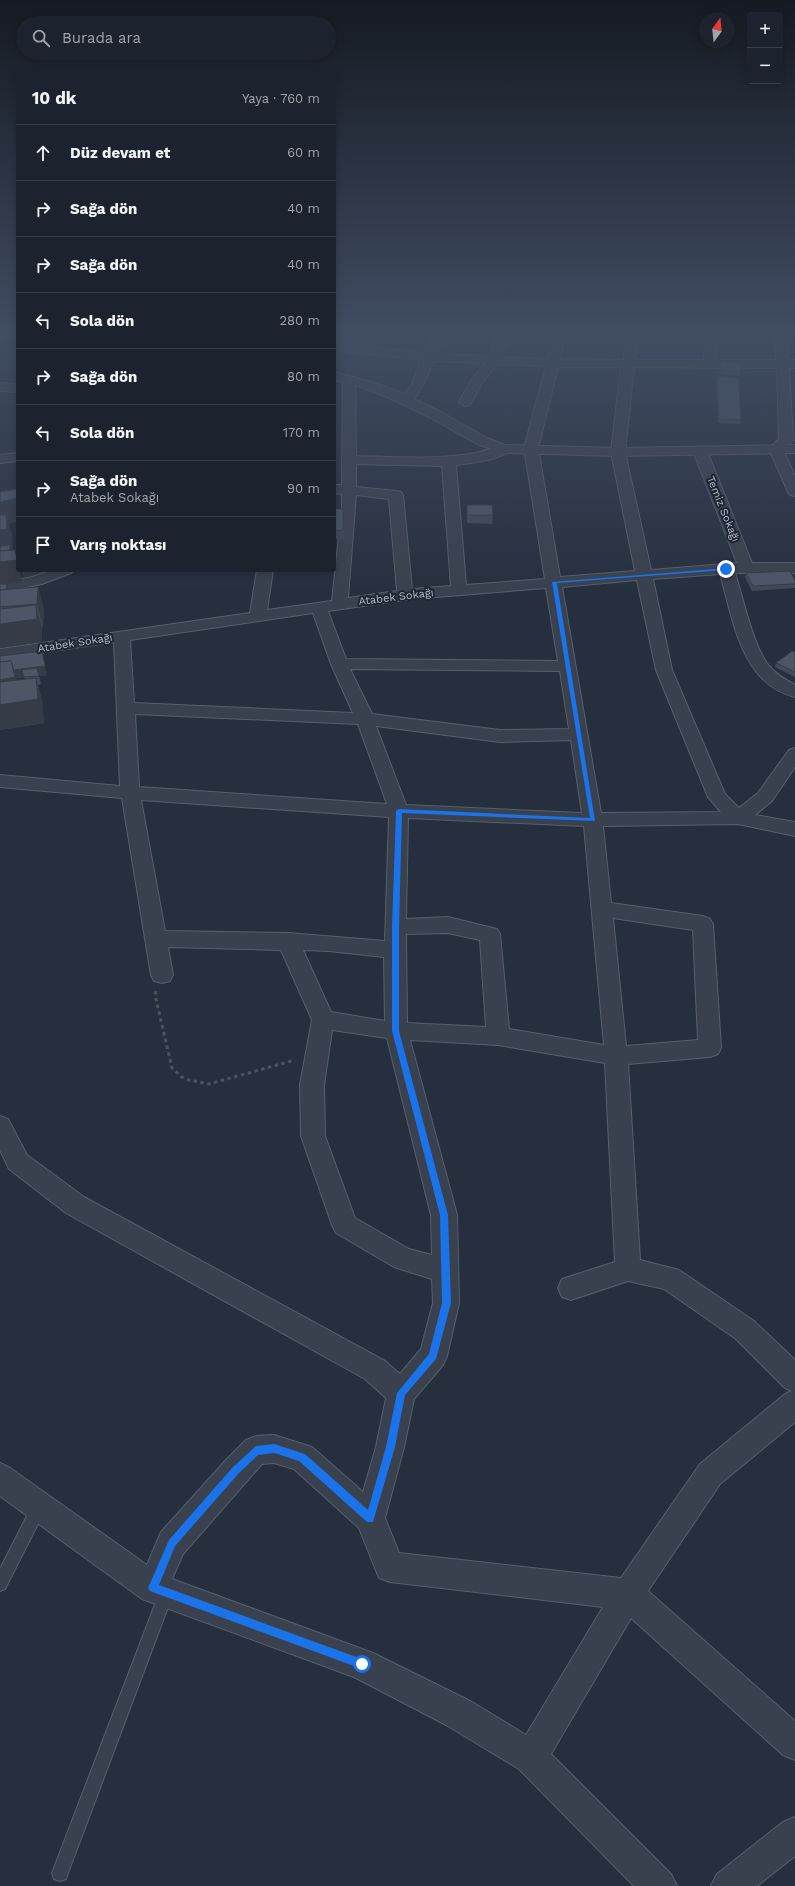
<!DOCTYPE html>
<html lang="tr">
<head>
<meta charset="utf-8">
<style>
  :root { --surface:#1c232e; --page:#292f3a; --text:#f1f3f6; --muted:#a0a4aa; --line:#3a404a }
  body { margin:0; font-family:"Work Sans",sans-serif; background:var(--page); color:var(--text) }
  .controls { position:absolute; right:12px; top:12px; display:grid; overflow:hidden; border-radius:4px; box-shadow:0 2px 10px #0003 }
  .controls button { width:36px; height:36px; display:grid; place-items:center; padding:0; border:0; border-bottom:1px solid var(--line); background:var(--surface); color:var(--text); font:20px sans-serif }
  .compass { position:absolute; left:699px; top:12px; width:36px; height:36px; border-radius:50%; background:var(--surface); box-shadow:0 2px 10px #0003; rotate:15deg }
  .stop { position:absolute; width:12px; height:12px; margin:-9px; border:3px solid #1a73e8; border-radius:50%; background:#fff }
  .stop.end { background:#1a73e8; border-color:#fff; box-shadow:0 1px 4px #0008 }
  .list { margin:0; padding:0; list-style:none }
  h2 { display:flex; justify-content:space-between; align-items:center; height:52px; margin:0; padding:0 16px; font-size:17px }
  h2 small { font-size:13px; font-weight:400; color:var(--muted) }
  .list li { display:grid; grid-template-columns:26px 1fr auto; gap:12px; align-items:center; box-sizing:border-box; height:56px; padding:0 16px; border-top:1px solid var(--line) }
  .list b { display:block; font-size:15px; white-space:nowrap }
  .list p { margin:0; font-size:13px; white-space:nowrap; color:var(--muted) }
  .list em { font-size:13px; font-style:normal; color:var(--muted) }
  .icon { flex:none; width:22px; height:22px; fill:none; stroke:currentColor; stroke-width:2; stroke-linecap:round; stroke-linejoin:round }
  .map { position:relative; flex:none; width:795px; height:1886px; overflow:hidden }
  .search { position:absolute; background:var(--surface); box-shadow:0 2px 10px #0003; left:16px; top:16px; width:320px; height:44px; display:flex; align-items:center; gap:10px; box-sizing:border-box; padding:0 14px; border-radius:22px; color:var(--muted); font-size:15px }
  .panel { position:absolute; background:var(--surface); box-shadow:0 2px 10px #0003; left:16px; top:72px; width:320px; height:500px; border-radius:4px }
  .map>svg:first-child { display:block }
</style>
</head>
<body>
<div class="map">
<svg width="795" height="1886" viewBox="0 0 795 1886">
  <rect width="100%" height="100%" fill="#262f3e"/>
  <g fill="none" stroke-linecap="round" stroke-linejoin="round">
    <g stroke="#585f6c" stroke-width="2">
      <g id="service">
        <path d="M 38,1502 L 43,1504 L 45,1509 L 43,1514 L 5,1589 L 0,1591 L 0,1569 L 33,1504 Z"/>
        <path d="M 166,1587 L 171,1589 L 173,1594 L 68,1873 L 66,1879 L 60,1881 L 54,1879 L 52,1873 L 159,1594 L 161,1589 Z"/>
      </g>
    </g>
    <g stroke="#585f6c" stroke-width="2">
      <g id="minor">
        <path d="M 352,330 L 364,330 L 354,345 L 424,353 L 437,330 L 449,330 L 436,354 L 489,356 L 499,330 L 511,330 L 501,357 L 547,359 L 555,330 L 567,330 L 560,359 L 623,360 L 629,330 L 641,330 L 635,360 L 704,360 L 706,330 L 718,330 L 716,360 L 776,360 L 775,330 L 787,330 L 788,360 L 795,360 L 795,368 L 789,368 L 793,440 L 783,450 L 795,476 L 795,496 L 790,495 L 788,492 L 769,449 L 779,439 L 777,368 L 634,367 L 625,452 L 651,570 L 737,563 L 693,451 L 695,448 L 705,448 L 707,451 L 752,563 L 795,563 L 795,573 L 735,573 C 743,597 754,650 770,667 C 777,675 786,680 795,685 L 795,697 C 741,684 733,619 720,574 L 653,579 L 672,670 L 725,794 L 739,808 L 758,793 L 789,750 L 795,748 L 795,767 L 772,801 L 755,815 L 795,822 L 795,836 L 738,824 L 603,826 L 611,903 L 703,916 L 710,919 L 713,924 L 721,1048 L 718,1054 L 710,1057 L 628,1064 L 640,1260 L 679,1270 L 754,1321 L 795,1360 L 795,1422 L 720,1484 L 648,1591 L 795,1721 L 795,1760 L 783,1755 L 631,1618 L 551,1754 L 671,1874 L 677,1886 L 634,1886 L 519,1769 L 448,1726 L 354,1677 L 142,1599 L 0,1496 L 0,1463 L 10,1468 L 147,1565 L 161,1532 L 226,1460 L 246,1440 L 256,1436 L 274,1435 L 312,1447 L 363,1492 L 376,1447 L 386,1398 L 365,1379 L 66,1213 L 9,1169 L 0,1150 L 0,1116 L 8,1119 L 27,1155 L 84,1197 L 385,1361 L 400,1374 L 421,1349 L 433,1303 L 432,1279 L 394,1267 L 336,1233 L 332,1225 L 301,1136 L 300,1085 L 312,1020 L 281,950 L 168,947 L 173,975 L 170,981 L 162,983 L 154,981 L 151,975 L 122,798 L 0,787 L 0,775 L 120,786 L 114,642 L 0,659 L 0,649 L 250,613 L 257,570 L 273,570 L 267,610 L 332,601 L 342,508 L 342,494 L 334,493 L 334,485 L 342,485 L 343,380 L 345,377 L 349,376 L 355,380 L 356,456 C 396,457 436,460 476,453 C 487,451 499,444 509,446 L 511,449 C 503,460 470,463 456,465 L 466,585 L 545,579 L 524,448 L 546,366 L 497,364 L 482,383 L 470,405 L 465,406 L 459,402 L 470,382 L 485,363 L 433,361 L 424,384 L 411,404 L 406,405 L 400,401 L 412,384 L 421,360 L 334,350 L 334,342 L 343,343 ZM 558,367 L 621,367 L 611,452 L 635,571 L 560,577 L 538,448 ZM 356,464 L 442,466 L 451,586 L 412,589 L 403,495 L 401,492 L 396,491 L 356,487 ZM 356,495 L 389,499 L 397,591 L 348,598 ZM 637,580 L 656,670 L 708,797 L 721,812 L 601,813 L 562,587 ZM 546,588 L 558,661 L 346,659 L 328,611 L 412,599 ZM 313,613 L 331,664 L 353,713 L 134,703 L 130,640 ZM 350,669 L 560,671 L 569,729 L 500,730 L 372,714 ZM 135,714 L 358,724 L 387,804 L 139,787 ZM 376,726 L 500,742 L 571,740 L 582,813 L 406,805 ZM 141,800 L 389,817 L 385,941 L 288,933 L 165,931 ZM 408,818 L 584,826 L 604,1045 L 509,1029 L 500,934 L 497,929 L 448,917 L 406,919 ZM 613,918 L 693,930 L 698,1040 L 626,1046 ZM 448,933 L 480,940 L 486,1027 L 407,1023 L 406,934 ZM 303,950 L 329,951 L 384,957 L 385,1021 L 331,1012 ZM 332,1030 L 387,1038 L 431,1215 L 432,1255 L 409,1249 L 355,1218 L 325,1136 L 324,1085 ZM 410,1040 L 498,1045 L 605,1063 L 615,1262 L 562,1279 L 558,1288 L 562,1297 L 571,1300 L 628,1281 L 664,1289 L 736,1339 L 785,1388 L 792,1391 L 785,1394 L 700,1464 L 621,1578 L 399,1553 L 385,1518 L 404,1447 L 414,1399 L 443,1365 L 447,1356 L 459,1303 L 457,1215 ZM 274,1463 L 294,1469 L 359,1528 L 379,1578 L 390,1582 L 603,1607 L 526,1735 L 472,1702 L 373,1653 L 172,1579 L 183,1554 L 262,1464 Z"/>
        <path d="M 18,453 L 18,461 L 0,463 L 0,455 Z"/>
        <path d="M 52,570 L 74,570 L 71,573 L 42,584 L 0,593 L 0,583 L 32,577 Z"/>
        <path d="M 795,1817 L 795,1856 L 757,1886 L 711,1886 L 717,1874 L 783,1822 Z"/>
      </g>
    </g>
    <g stroke="#585f6c" stroke-width="2">
      <g id="tertiary">
        <path d="M 334,372 L 368,381 L 397,391 L 439,411 L 487,438 L 505,445 L 618,448 L 795,445 L 795,453 L 618,456 L 504,453 L 477,444 L 429,417 L 387,397 L 359,386 L 334,380 Z"/>
        <path d="M 0,383 L 18,384 L 18,392 L 0,391 Z"/>
      </g>
    </g>
    <g stroke="#585f6c" stroke-width="2">
      <path id="secondary" d="M 6,330 L 18,330 L 18,333 L 0,342 L 0,333 Z"/>
    </g>
    <path stroke="#46585c" stroke-width="3" stroke-dasharray="3.5 3.5" stroke-linecap="butt" d="M 156,991 L 155,995 L 172,1068 L 184,1079 L 209,1084 L 295,1060"/>
    <use href="#service" fill="#3a414e" fill-rule="evenodd"/>
    <use href="#minor" fill="#3a414e" fill-rule="evenodd"/>
    <use href="#tertiary" fill="#3a414e" fill-rule="evenodd"/>
    <use href="#secondary" fill="#485160" fill-rule="evenodd"/>
  </g>
  <g fill="#414a58" fill-rule="evenodd">
    <path d="M 721,361 L 742,363 L 740,376 L 719,374 Z"/>
    <path d="M 717,376 L 741,420 L 740,424 L 718,423 L 716,380 Z"/>
    <path d="M 0,492 L 18,492 L 18,521 L 9,523 L 12,537 L 12,550 L 15,550 L 18,563 L 18,570 L 22,583 L 7,584 L 9,590 L 38,587 L 44,610 L 43,627 L 42,627 L 42,642 L 0,648 Z"/>
    <path d="M 467,505 L 493,515 L 492,524 L 467,523 Z"/>
    <path d="M 334,509 L 343,509 L 344,539 L 334,539 Z"/>
    <path d="M 746,573 L 795,580 L 795,588 L 752,591 L 745,577 Z"/>
    <path d="M 795,652 L 795,677 L 775,667 L 776,663 Z"/>
    <path d="M 0,656 L 47,675 L 39,676 L 41,684 L 38,685 L 42,701 L 44,723 L 0,730 ZM 24,677 L 25,679 L 17,680 L 16,678 Z"/>
  </g>
  <g fill="#353c47">
    <path d="M 18,498 L 18,521 L 9,523 L 12,537 L 13,552 L 15,550 L 18,563 L 18,570 L 20,570 L 22,583 L 7,584 L 9,592 L 0,585 L 0,502 Z"/>
    <path d="M 21,570 L 46,570 L 47,571 L 23,578 Z"/>
    <path d="M 38,587 L 44,610 L 43,627 L 37,604 Z"/>
    <path d="M 36,605 L 42,628 L 42,642 L 0,648 L 0,624 Z"/>
    <path d="M 42,651 L 47,675 L 39,676 L 41,684 L 39,676 L 16,678 L 18,684 L 0,704 L 0,671 Z"/>
    <path d="M 36,678 L 42,701 L 44,723 L 0,730 L 0,705 Z"/>
  </g>
  <g fill="#4c5666" stroke="#353c47">
    <path d="M 721,361 L 742,363 L 740,372 L 720,370 Z"/>
    <path d="M 717,376 L 738,378 L 741,420 L 719,419 Z"/>
    <path d="M 16,489 L 18,492 L 18,498 L 0,502 L 0,492 Z"/>
    <path d="M 467,505 L 492,505 L 493,515 L 467,515 Z"/>
    <path d="M 334,509 L 343,509 L 343,530 L 334,531 Z"/>
    <path d="M 0,515 L 6,515 L 7,529 L 0,530 Z"/>
    <path d="M 10,545 L 10,550 L 0,551 L 0,546 Z"/>
    <path d="M 15,550 L 17,560 L 0,562 L 0,551 Z"/>
    <path d="M 790,571 L 795,580 L 795,584 L 753,586 L 746,573 Z"/>
    <path d="M 0,584 L 7,584 L 6,590 L 0,590 Z"/>
    <path d="M 38,587 L 37,604 L 0,607 L 0,590 Z"/>
    <path d="M 36,605 L 37,619 L 0,624 L 0,609 Z"/>
    <path d="M 42,651 L 45,666 L 14,670 L 11,661 L 0,662 L 0,656 Z"/>
    <path d="M 792,651 L 795,652 L 795,672 L 776,663 Z"/>
    <path d="M 11,661 L 15,677 L 0,680 L 0,662 Z"/>
    <path d="M 37,668 L 39,676 L 24,677 L 22,670 Z"/>
    <path d="M 36,678 L 38,699 L 0,705 L 0,682 Z"/>
  </g>
  <linearGradient id="sky" x2="0" y2="1"><stop stop-color="#151a22"/><stop offset="0.56" stop-color="#414d63"/><stop offset="1" stop-color="#414d63" stop-opacity="0"/></linearGradient>
  <rect width="795" height="594" fill="url(#sky)"/>
  <path fill="#1a73e8" d="M 728,568 L 726,570 L 557,583 L 595,821 L 402,813 L 399,927 L 399,1031 L 448,1215 L 451,1303 L 436,1359 L 405,1395 L 395,1447 L 373,1522 L 367,1522 L 299,1461 L 274,1453 L 258,1455 L 239,1473 L 175,1546 L 159,1585 L 362,1659 L 366,1661 L 367,1664 L 366,1668 L 362,1669 L 150,1591 L 148,1588 L 169,1540 L 233,1467 L 256,1446 L 274,1444 L 305,1454 L 368,1510 L 386,1447 L 397,1393 L 429,1354 L 442,1303 L 440,1215 L 392,1031 L 392,927 L 396,811 L 399,809 L 590,818 L 552,582 Z"/>
  <g text-anchor="middle" dominant-baseline="central" stroke-width="4" stroke-linejoin="round" paint-order="stroke">
    <g font-size="11" fill="#b6bdc9" stroke="#1f2633">
      <text transform="translate(723 509) rotate(68)">Temiz Sokağı</text>
      <text transform="translate(396 597) rotate(-7)">Atabek Sokağı</text>
      <text transform="translate(75 643) rotate(-9)">Atabek Sokağı</text>
    </g>
  </g>
</svg>
<div class="controls">
<button>+</button>
<button>−</button>
</div>
<svg class="compass" viewBox="-18 -18 36 36"><path d="M0-13l5 13h-10z" fill="#e53935"/><path d="M0 13l5-13h-10z" fill="#a0a4aa"/></svg>
<div class="stop" style="left:362px;top:1664px"></div>
<div class="stop end" style="left:726px;top:569px"></div>
<div class="search"><svg class="icon" aria-label="search" viewBox="0 0 24 24"><circle cx="10" cy="10" r="6"/><path d="M15 15l6 6"/></svg>Burada ara</div>
<section class="panel">
<h2>10 dk<small>Yaya · 760 m</small></h2>
<ul class="list">
<li><svg class="icon" aria-label="ahead" viewBox="0 0 24 24"><path d="M12 20V5M6 11l6-6 6 6"/></svg><div><b>Düz devam et</b></div><em>60 m</em></li>
<li><svg class="icon" aria-label="right" viewBox="0 0 24 24"><path d="M7 20v-9h11M14 6l5 5-5 5"/></svg><div><b>Sağa dön</b></div><em>40 m</em></li>
<li><svg class="icon" aria-label="right" viewBox="0 0 24 24"><path d="M7 20v-9h11M14 6l5 5-5 5"/></svg><div><b>Sağa dön</b></div><em>40 m</em></li>
<li><svg class="icon" aria-label="left" viewBox="0 0 24 24"><path d="M17 20v-9H6M10 6l-5 5 5 5"/></svg><div><b>Sola dön</b></div><em>280 m</em></li>
<li><svg class="icon" aria-label="right" viewBox="0 0 24 24"><path d="M7 20v-9h11M14 6l5 5-5 5"/></svg><div><b>Sağa dön</b></div><em>80 m</em></li>
<li><svg class="icon" aria-label="left" viewBox="0 0 24 24"><path d="M17 20v-9H6M10 6l-5 5 5 5"/></svg><div><b>Sola dön</b></div><em>170 m</em></li>
<li><svg class="icon" aria-label="right" viewBox="0 0 24 24"><path d="M7 20v-9h11M14 6l5 5-5 5"/></svg><div><b>Sağa dön</b><p>Atabek Sokağı</p></div><em>90 m</em></li>
<li><svg class="icon" aria-label="arrive" viewBox="0 0 24 24"><path d="M6 21V4h12l-3 4 3 4H6"/></svg><div><b>Varış noktası</b></div></li>
</ul>
</section>
</div>
</body>
</html>
